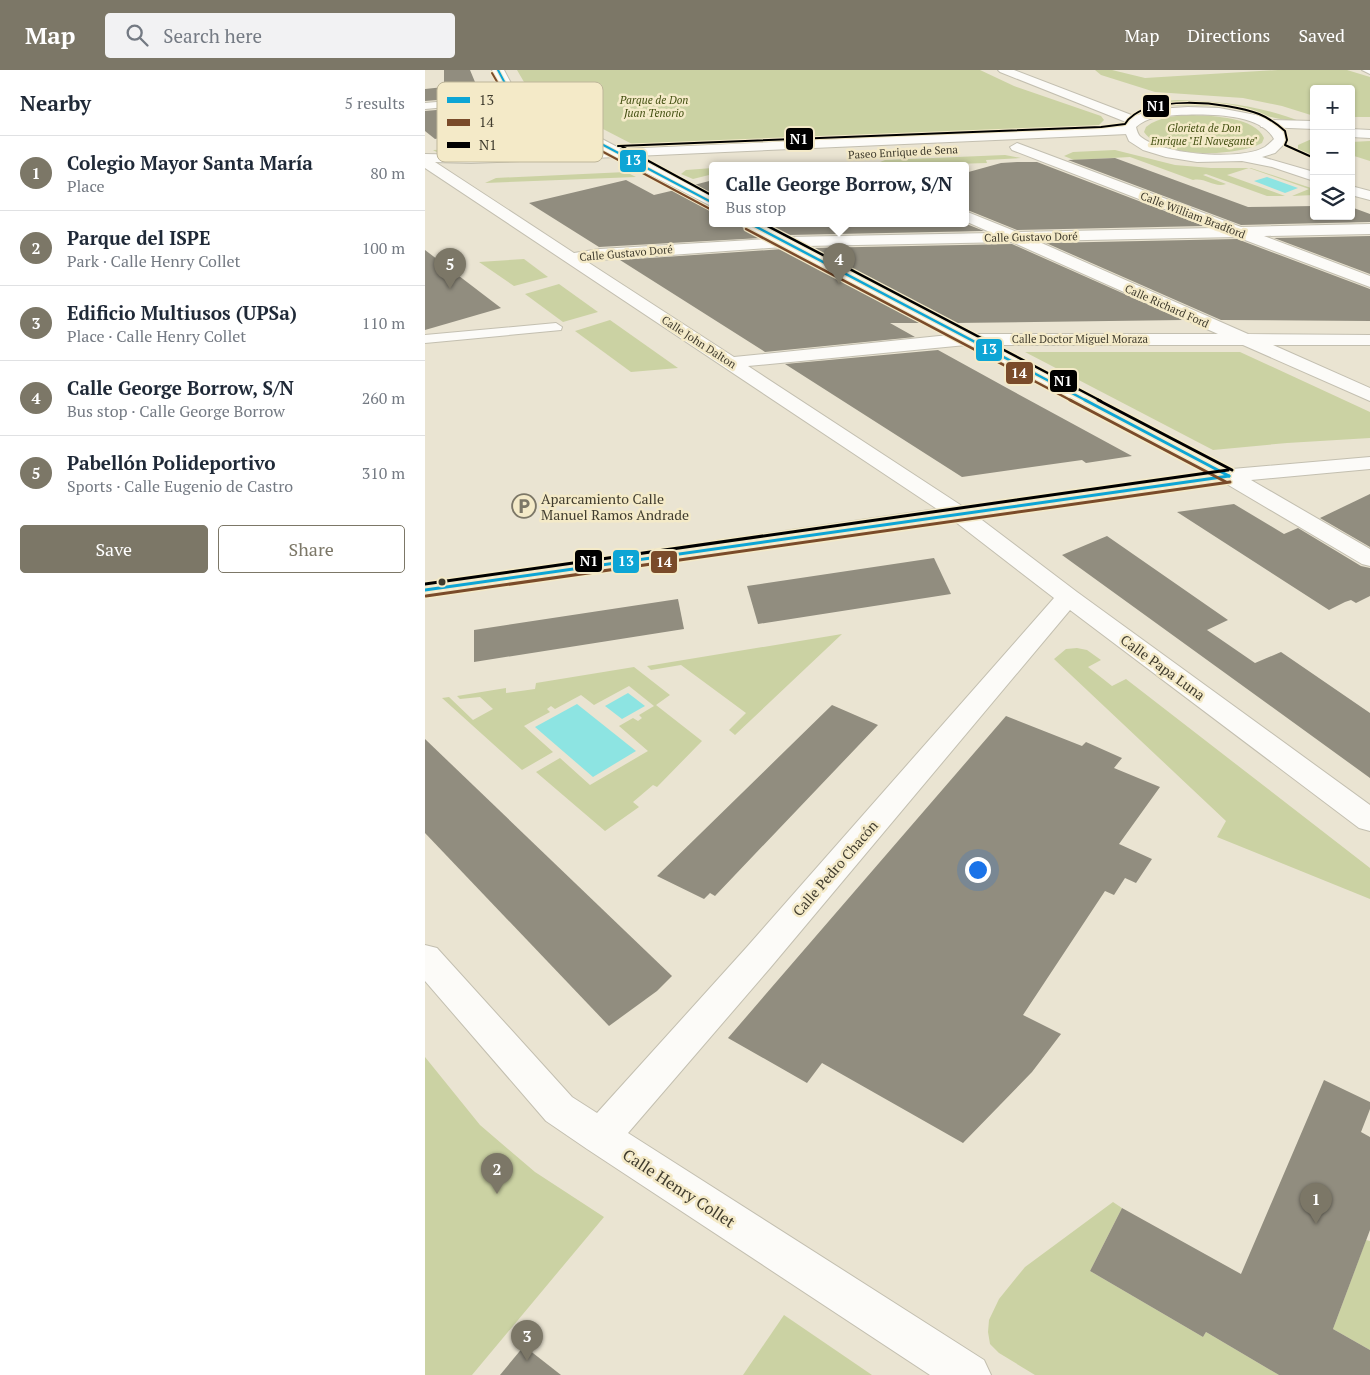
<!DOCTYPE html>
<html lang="en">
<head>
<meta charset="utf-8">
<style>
  :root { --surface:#fff; --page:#f2f2f3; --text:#1f2937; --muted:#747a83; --line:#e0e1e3; --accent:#7c7767 }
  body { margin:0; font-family:"PT Serif",serif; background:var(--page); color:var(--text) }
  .controls { position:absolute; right:15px; top:15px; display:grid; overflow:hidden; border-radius:5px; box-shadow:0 1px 4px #0004 }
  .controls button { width:45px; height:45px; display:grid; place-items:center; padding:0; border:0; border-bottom:1px solid var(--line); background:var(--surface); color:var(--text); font:25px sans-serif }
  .you { position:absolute; left:552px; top:799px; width:18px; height:18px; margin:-12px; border:4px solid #fff; border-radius:50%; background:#1a73e8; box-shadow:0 0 0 8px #1a73e833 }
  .badge { display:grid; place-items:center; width:32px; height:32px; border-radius:50%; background:var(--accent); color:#fff; font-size:16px; font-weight:700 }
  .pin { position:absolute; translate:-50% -41px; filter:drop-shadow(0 1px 2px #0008) }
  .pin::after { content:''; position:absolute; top:26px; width:18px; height:15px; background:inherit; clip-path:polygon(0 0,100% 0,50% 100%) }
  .popup { position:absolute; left:284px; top:92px; width:260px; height:65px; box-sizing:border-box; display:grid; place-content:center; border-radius:5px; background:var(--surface); filter:drop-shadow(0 1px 4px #0005); font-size:16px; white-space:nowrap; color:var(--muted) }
  .popup b { font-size:19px; color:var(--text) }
  .popup::after { content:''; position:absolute; left:50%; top:100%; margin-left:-10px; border:10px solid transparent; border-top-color:var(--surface) }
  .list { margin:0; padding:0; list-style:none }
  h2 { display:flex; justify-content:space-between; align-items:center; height:65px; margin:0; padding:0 20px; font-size:21px }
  h2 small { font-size:16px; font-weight:400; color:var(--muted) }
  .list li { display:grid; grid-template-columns:32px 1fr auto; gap:15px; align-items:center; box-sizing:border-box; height:75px; padding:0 20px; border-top:1px solid var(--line) }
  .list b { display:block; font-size:19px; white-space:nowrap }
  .list p { margin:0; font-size:16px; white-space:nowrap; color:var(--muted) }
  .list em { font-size:16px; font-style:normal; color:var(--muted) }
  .actions { display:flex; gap:10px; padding:15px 20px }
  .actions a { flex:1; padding:11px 0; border:1px solid var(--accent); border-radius:5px; text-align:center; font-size:18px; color:var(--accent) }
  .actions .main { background:var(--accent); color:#fff }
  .icon { flex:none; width:28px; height:28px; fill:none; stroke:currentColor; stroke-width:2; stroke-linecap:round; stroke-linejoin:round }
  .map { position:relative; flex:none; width:945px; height:1305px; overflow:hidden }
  header { display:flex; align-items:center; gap:30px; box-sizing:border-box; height:70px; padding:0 25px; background:var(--accent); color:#fff }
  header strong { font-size:24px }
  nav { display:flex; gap:28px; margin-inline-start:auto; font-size:18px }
  .search { width:350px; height:45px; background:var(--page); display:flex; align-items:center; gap:12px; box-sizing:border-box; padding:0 18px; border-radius:5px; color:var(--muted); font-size:19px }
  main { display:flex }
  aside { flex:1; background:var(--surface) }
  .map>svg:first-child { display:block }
</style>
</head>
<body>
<header>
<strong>Map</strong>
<div class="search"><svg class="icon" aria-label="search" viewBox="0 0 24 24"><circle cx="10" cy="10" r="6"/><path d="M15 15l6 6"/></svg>Search here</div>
<nav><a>Map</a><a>Directions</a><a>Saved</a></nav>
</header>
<main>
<aside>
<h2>Nearby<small>5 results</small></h2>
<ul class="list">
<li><span class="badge">1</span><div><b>Colegio Mayor Santa María</b><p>Place</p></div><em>80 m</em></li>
<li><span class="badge">2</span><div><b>Parque del ISPE</b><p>Park · Calle Henry Collet</p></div><em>100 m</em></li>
<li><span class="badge">3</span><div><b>Edificio Multiusos (UPSa)</b><p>Place · Calle Henry Collet</p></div><em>110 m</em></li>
<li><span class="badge">4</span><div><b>Calle George Borrow, S/N</b><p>Bus stop · Calle George Borrow</p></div><em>260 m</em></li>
<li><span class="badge">5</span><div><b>Pabellón Polideportivo</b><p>Sports · Calle Eugenio de Castro</p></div><em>310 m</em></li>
</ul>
<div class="actions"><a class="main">Save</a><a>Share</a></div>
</aside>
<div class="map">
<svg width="945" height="1305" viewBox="0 0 945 1305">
  <rect width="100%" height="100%" fill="#eae4d2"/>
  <g fill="#cbd2a3">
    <path d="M 92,0 L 555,0 L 589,16 L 676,46 L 679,50 L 674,55 L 656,57 L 207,74 L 120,29 L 99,12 Z"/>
    <path d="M 670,0 L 687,0 L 720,8 L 853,0 L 922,0 L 945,7 L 945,47 L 926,47 L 926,19 L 889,19 L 889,46 L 857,36 L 818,28 L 730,22 L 676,5 Z"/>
    <path d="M 753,30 C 796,31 836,36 877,52 C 850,50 824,40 797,37 C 770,34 742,38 715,32 Z"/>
    <path d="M 768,45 C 788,46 830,47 839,68 L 837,73 C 811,87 738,89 719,62 L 721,57 C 735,46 751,46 768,45 Z"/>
    <path d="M 889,68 L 889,84 L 884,87 L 877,84 L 873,79 L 873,75 Z"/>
    <path d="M 945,71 L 945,91 L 926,85 L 926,72 Z"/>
    <path d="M 149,74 L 141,78 L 86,81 L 88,77 Z"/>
    <path d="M 82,77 L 81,81 C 64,82 21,89 8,80 Z"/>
    <path d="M 690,80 L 750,95 L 786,98 L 826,98 L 889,119 L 889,125 L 867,126 L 884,119 L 824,98 L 802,105 L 860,126 L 842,126 L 781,104 L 778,105 L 801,114 C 789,118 780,107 768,110 L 705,87 L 649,90 L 639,86 L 648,82 Z"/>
    <path d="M 580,85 L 596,88 L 561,90 L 562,93 L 498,95 L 496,93 L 450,94 L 460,90 Z"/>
    <path d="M 288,98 L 288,104 L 268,109 L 256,104 L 261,100 Z"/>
    <path d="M 201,102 L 211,107 L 60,113 L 71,108 Z"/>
    <path d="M 99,189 L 123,207 L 89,216 L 54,192 Z"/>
    <path d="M 134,214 L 173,242 L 138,252 L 100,224 Z"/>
    <path d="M 185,250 L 253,298 L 206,302 L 150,261 Z"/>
    <path d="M 600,282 L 815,282 L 945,342 L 945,368 L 862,373 L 788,380 Z"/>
    <path d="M 417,564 L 310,665 L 304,660 L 321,643 L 256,595 L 226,600 L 222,596 Z"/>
    <path d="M 652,578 L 662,580 L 676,590 L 663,597 L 687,616 L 701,609 L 945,798 L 945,829 L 792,767 L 801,751 L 629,589 L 641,579 Z"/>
    <path d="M 209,597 L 245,625 L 231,635 L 277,671 L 232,717 L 228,715 L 208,732 L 214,737 L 180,761 L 111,702 L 135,688 L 165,715 L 223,681 L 194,656 L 208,648 L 213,651 L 217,648 L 214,645 L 229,636 L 204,616 L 169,635 L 156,625 L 130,639 L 126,636 L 122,639 L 125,642 L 99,656 L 128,682 L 97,700 L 17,628 L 24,627 L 48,650 L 68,639 L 55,627 L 35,629 L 32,626 L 81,618 L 81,623 L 110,619 L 111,613 Z"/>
    <path d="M 0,987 L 55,1055 L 110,1102 L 179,1147 L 47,1305 L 0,1305 Z"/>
    <path d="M 688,1132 L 697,1138 L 665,1201 L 778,1267 L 781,1262 L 854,1305 L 610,1305 L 574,1283 L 565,1274 L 563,1262 L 564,1250 L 574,1229 L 600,1197 Z"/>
    <path d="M 941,1170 L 945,1171 L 945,1280 L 908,1259 Z"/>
    <path d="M 359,1245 L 447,1305 L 318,1305 Z"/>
  </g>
  <g fill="#8de4e2">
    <path d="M 842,107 L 873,118 L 860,123 L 829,111 Z"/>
    <path d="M 203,623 L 220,636 L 197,649 L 180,636 Z"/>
    <path d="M 152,634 L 211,681 L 168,707 L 110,657 Z"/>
  </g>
  <g fill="#918d7f">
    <path d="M 19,0 L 45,0 L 50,12 L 60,26 L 0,31 L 0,19 L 19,17 Z"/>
    <path d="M 68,35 L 84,54 L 10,69 L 0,61 L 0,41 Z"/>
    <path d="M 690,88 L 823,137 L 889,136 L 889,146 L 926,146 L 926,137 L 945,144 L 945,152 L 816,155 L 643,90 Z"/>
    <path d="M 592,92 L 612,92 L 779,156 L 592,160 L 540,139 L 540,103 L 576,93 Z"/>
    <path d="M 201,110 L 229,125 L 250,120 L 288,139 L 288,153 L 315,153 L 318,158 L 336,168 L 174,177 L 104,133 Z"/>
    <path d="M 288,110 L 288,125 L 269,115 Z"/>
    <path d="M 339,153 L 539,153 L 559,161 L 363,165 Z"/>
    <path d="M 945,166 L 945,204 L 849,168 Z"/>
    <path d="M 812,169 L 945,219 L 945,251 L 796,250 L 621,173 Z"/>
    <path d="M 587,174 L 758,250 L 529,253 L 387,178 Z"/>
    <path d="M 358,179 L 497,253 L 465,253 L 490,267 L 340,282 L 195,190 Z"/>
    <path d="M 0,180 L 76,238 L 0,260 Z"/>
    <path d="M 513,280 L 582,318 L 707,386 L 661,393 L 657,390 L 537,407 L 360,294 Z"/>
    <path d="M 945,424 L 945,477 L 895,448 Z"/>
    <path d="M 809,434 L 859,464 L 873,458 L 936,496 L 945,498 L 945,526 L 931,533 L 926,530 L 920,532 L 904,540 L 752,442 Z"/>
    <path d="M 682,466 L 803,550 L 782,560 L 830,593 L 856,582 L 945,643 L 945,708 L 637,485 Z"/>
    <path d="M 509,488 L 526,524 L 333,554 L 322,516 Z"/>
    <path d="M 253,529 L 259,559 L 49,592 L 49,560 Z"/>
    <path d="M 407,635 L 453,655 L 290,826 L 285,823 L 279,829 L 232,806 Z"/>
    <path d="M 581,646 L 657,676 L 661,672 L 697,688 L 689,698 L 735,717 L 694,774 L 727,789 L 711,813 L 700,808 L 689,825 L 680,821 L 598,945 L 636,964 L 607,1002 L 538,1073 L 397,993 L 382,1013 L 303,968 Z"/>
    <path d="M 0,669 L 247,906 L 232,921 L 184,956 L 0,763 Z"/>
    <path d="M 899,1010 L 945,1032 L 945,1039 L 936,1062 L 945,1067 L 945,1160 L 908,1259 L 945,1280 L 945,1305 L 854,1305 L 781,1262 L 778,1267 L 665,1201 L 697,1138 L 816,1204 Z"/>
    <path d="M 99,1276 L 136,1305 L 75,1305 Z"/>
  </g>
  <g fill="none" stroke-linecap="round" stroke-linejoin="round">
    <g stroke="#c3bfb0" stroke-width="2">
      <g id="pedestrian">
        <path d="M 94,25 L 97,26 L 97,30 L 0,39 L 0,33 Z"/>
        <path d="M 131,253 L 137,257 L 136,260 L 0,273 L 0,265 Z"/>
      </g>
    </g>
    <g stroke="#c3bfb0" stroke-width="2">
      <g id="minor">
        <path d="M 67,0 L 79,0 L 87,15 L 118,38 L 196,79 L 703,56 L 710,60 L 703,64 L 210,86 L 288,127 L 288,137 L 191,87 L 46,93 L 10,92 L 149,183 L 175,179 L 342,169 L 319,156 L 317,153 L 335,153 L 363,167 L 567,163 L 540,151 L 540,141 L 592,162 L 789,158 L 587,80 L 585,77 L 592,73 L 816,157 L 945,154 L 945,164 L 839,166 L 945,206 L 945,217 L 812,167 L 612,171 L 823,264 L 945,265 L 945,275 L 848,275 L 945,318 L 945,331 L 818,275 L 568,275 L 807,399 L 945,387 L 945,399 L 826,410 L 945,479 L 945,496 L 937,494 L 800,413 L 553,447 L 652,522 L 945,735 L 945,761 L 934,758 L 645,540 L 345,898 L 203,1063 L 559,1290 L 566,1305 L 505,1305 L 162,1079 L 121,1051 L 0,911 L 0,875 L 12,878 L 147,1027 L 172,1043 L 321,878 L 629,528 L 528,450 L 0,527 L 0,513 L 512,439 L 0,98 L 0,84 L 46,85 L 177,80 L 110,44 L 78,20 ZM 587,172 L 793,264 L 547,264 L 380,176 ZM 358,177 L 524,265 L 309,287 L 161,191 ZM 541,275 L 781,403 L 537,436 L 323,296 Z"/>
        <path d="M 937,0 L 945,0 L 945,4 Z"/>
        <path d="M 841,50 L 889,51 L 889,59 L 836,57 L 835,54 Z"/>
        <path d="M 926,59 L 945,60 L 945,68 L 926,67 Z"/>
      </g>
    </g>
    <g stroke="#c3bfb0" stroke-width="2">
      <g id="primary">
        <path d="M 573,0 L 589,0 L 709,46 L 732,39 L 763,37 L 794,38 L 831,45 L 845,50 L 856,58 L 863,70 L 850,83 L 837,87 L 889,102 L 889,111 L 847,97 L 817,91 L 772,92 L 741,87 L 718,80 L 704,71 L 698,57 L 701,52 L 575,2 ZM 752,45 C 778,44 835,42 849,69 C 846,72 843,75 840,77 C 816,91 738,85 716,67 C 713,65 712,61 711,57 C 722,47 737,46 752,45 Z"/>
        <path d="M 926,116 L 945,121 L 945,130 L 926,125 Z"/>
      </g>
    </g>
    <use href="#pedestrian" fill="#fcfbf8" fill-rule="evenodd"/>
    <use href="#minor" fill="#fcfbf8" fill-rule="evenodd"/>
    <use href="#primary" fill="#fcfbf8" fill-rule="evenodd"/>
    <g stroke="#f4eac8" stroke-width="4">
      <path id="bus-1-far2" d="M 73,0 L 82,17 L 114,41 L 288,133"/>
    </g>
    <g stroke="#f4eac8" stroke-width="5">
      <path id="bus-1-far1" d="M 324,153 L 662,331"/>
    </g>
    <g stroke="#f4eac8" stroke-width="6">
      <g id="bus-1">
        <path d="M 660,330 L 804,406"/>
        <path d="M 0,520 L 804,406"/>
      </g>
    </g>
    <g stroke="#f4eac8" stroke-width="4">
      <path id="bus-2-far2" d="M 67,3 L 78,22 L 111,46 L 285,139"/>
    </g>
    <g stroke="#f4eac8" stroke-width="5">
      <path id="bus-2-far1" d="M 321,159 L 647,331"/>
    </g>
    <g stroke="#f4eac8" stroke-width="6">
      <g id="bus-2">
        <path d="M 645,330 L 801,412"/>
        <path d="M 1,526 L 805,412"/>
      </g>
    </g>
    <g stroke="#f4eac8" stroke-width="4">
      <g id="bus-3-far2">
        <path d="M 193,76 L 676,57 L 700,54 C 719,23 804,32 834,44 C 844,48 852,54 860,61 L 862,70 L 860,75 L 889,88"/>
        <path d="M 196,76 L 288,126"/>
      </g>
    </g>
    <g stroke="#f4eac8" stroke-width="5">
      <path id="bus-3-far1" d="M 337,153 L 676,331"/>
    </g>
    <g stroke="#f4eac8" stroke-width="6">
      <g id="bus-3">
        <path d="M 673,330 L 807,400"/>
        <path d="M 0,514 L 803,400"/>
      </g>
    </g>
    <use href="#bus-1-far2" stroke="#0da5d5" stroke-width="2"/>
    <use href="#bus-1-far1" stroke="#0da5d5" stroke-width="2.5"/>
    <use href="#bus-1" stroke="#0da5d5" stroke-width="3"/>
    <use href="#bus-2-far2" stroke="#7a4b2a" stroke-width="2"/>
    <use href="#bus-2-far1" stroke="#7a4b2a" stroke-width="2.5"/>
    <use href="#bus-2" stroke="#7a4b2a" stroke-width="3"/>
    <use href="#bus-3-far2" stroke="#000" stroke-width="2"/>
    <use href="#bus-3-far1" stroke="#000" stroke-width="2.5"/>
    <use href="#bus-3" stroke="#000" stroke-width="3"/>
  </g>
  <defs>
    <g id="parking-ring" transform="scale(1.25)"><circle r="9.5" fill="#f4eac8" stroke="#7c7767" stroke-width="1.5"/><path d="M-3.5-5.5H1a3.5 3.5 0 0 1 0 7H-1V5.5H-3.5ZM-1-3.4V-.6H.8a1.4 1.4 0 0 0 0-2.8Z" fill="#7c7767"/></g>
  </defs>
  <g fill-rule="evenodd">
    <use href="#parking-ring" x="99" y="436"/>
  </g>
  <circle fill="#403c2e" stroke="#f4eac8" stroke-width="2" cx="17" cy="512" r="4.5"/>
  <g text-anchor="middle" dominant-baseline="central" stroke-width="5" stroke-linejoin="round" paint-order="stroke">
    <g font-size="11" font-style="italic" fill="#434f11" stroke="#f4eac8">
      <text x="229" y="30">Parque de Don<tspan x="229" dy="13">Juan Tenorio</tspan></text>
      <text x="779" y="58">Glorieta de Don<tspan x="779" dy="13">Enrique "El Navegante"</tspan></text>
    </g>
    <g font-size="11" fill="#403c2e" stroke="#f4eac8">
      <text transform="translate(478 82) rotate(-3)">Paseo Enrique de Sena</text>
      <text transform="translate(768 145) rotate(21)">Calle William Bradford</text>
      <text transform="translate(606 167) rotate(-1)">Calle Gustavo Doré</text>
      <text transform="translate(201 183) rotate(-5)">Calle Gustavo Doré</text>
      <text transform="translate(742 236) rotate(24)">Calle Richard Ford</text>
      <text x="655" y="269">Calle Doctor Miguel Moraza</text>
      <text transform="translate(274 272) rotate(33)">Calle John Dalton</text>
    </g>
    <g font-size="14" fill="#403c2e" stroke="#f4eac8" text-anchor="start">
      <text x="116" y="428">Aparcamiento Calle<tspan x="116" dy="16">Manuel Ramos Andrade</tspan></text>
    </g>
    <g font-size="14" fill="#403c2e" stroke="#f4eac8">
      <text transform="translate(738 597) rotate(36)">Calle Papa Luna</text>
      <text transform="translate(410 798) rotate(-49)">Calle Pedro Chacón</text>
    </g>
    <g font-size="16" fill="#403c2e" stroke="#f4eac8">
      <text transform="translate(254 1118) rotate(33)">Calle Henry Collet</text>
    </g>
  </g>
  <rect x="12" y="12" width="166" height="80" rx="8" fill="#f4eac8" stroke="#beb69a" stroke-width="1"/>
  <rect x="22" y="27" width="23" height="6" fill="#0da5d5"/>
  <rect x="22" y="49" width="23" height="7" fill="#7a4b2a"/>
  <rect x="22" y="72" width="23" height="6" fill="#000"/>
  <g font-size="14" fill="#403c2e">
    <text x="54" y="35">13</text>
    <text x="54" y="57">14</text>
    <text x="54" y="80">N1</text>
  </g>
  <g stroke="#f4eac8" stroke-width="2">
    <rect x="717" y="24" width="28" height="24" rx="5" fill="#000"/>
    <rect x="360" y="57" width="29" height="24" rx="5" fill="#000"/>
    <rect x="194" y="79" width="28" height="24" rx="5" fill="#0da5d5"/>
    <rect x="550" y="268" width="28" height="24" rx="5" fill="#0da5d5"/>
    <rect x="580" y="291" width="29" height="24" rx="5" fill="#7a4b2a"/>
    <rect x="624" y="299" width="29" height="24" rx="5" fill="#000"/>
    <rect x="149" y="479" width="29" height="24" rx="5" fill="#000"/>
    <rect x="187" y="479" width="28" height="25" rx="5" fill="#0da5d5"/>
    <rect x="225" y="480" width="28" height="24" rx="5" fill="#7a4b2a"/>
  </g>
  <g font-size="14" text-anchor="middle" font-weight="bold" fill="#fff">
    <text x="731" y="41">N1</text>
    <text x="374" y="74">N1</text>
    <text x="208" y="95">13</text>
    <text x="564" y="284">13</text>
    <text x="594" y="308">14</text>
    <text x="638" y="316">N1</text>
    <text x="164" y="496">N1</text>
    <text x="201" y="496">13</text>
    <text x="239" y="497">14</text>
  </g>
</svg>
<div class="controls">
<button>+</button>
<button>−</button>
<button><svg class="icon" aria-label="layers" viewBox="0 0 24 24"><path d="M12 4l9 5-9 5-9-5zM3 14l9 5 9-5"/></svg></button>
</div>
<div class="you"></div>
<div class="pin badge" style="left:891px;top:1154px">1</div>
<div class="pin badge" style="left:72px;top:1124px">2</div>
<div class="pin badge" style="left:102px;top:1291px">3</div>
<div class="pin badge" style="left:414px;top:214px">4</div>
<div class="popup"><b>Calle George Borrow, S/N</b>Bus stop</div>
<div class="pin badge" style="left:25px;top:219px">5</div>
</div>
</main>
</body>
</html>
